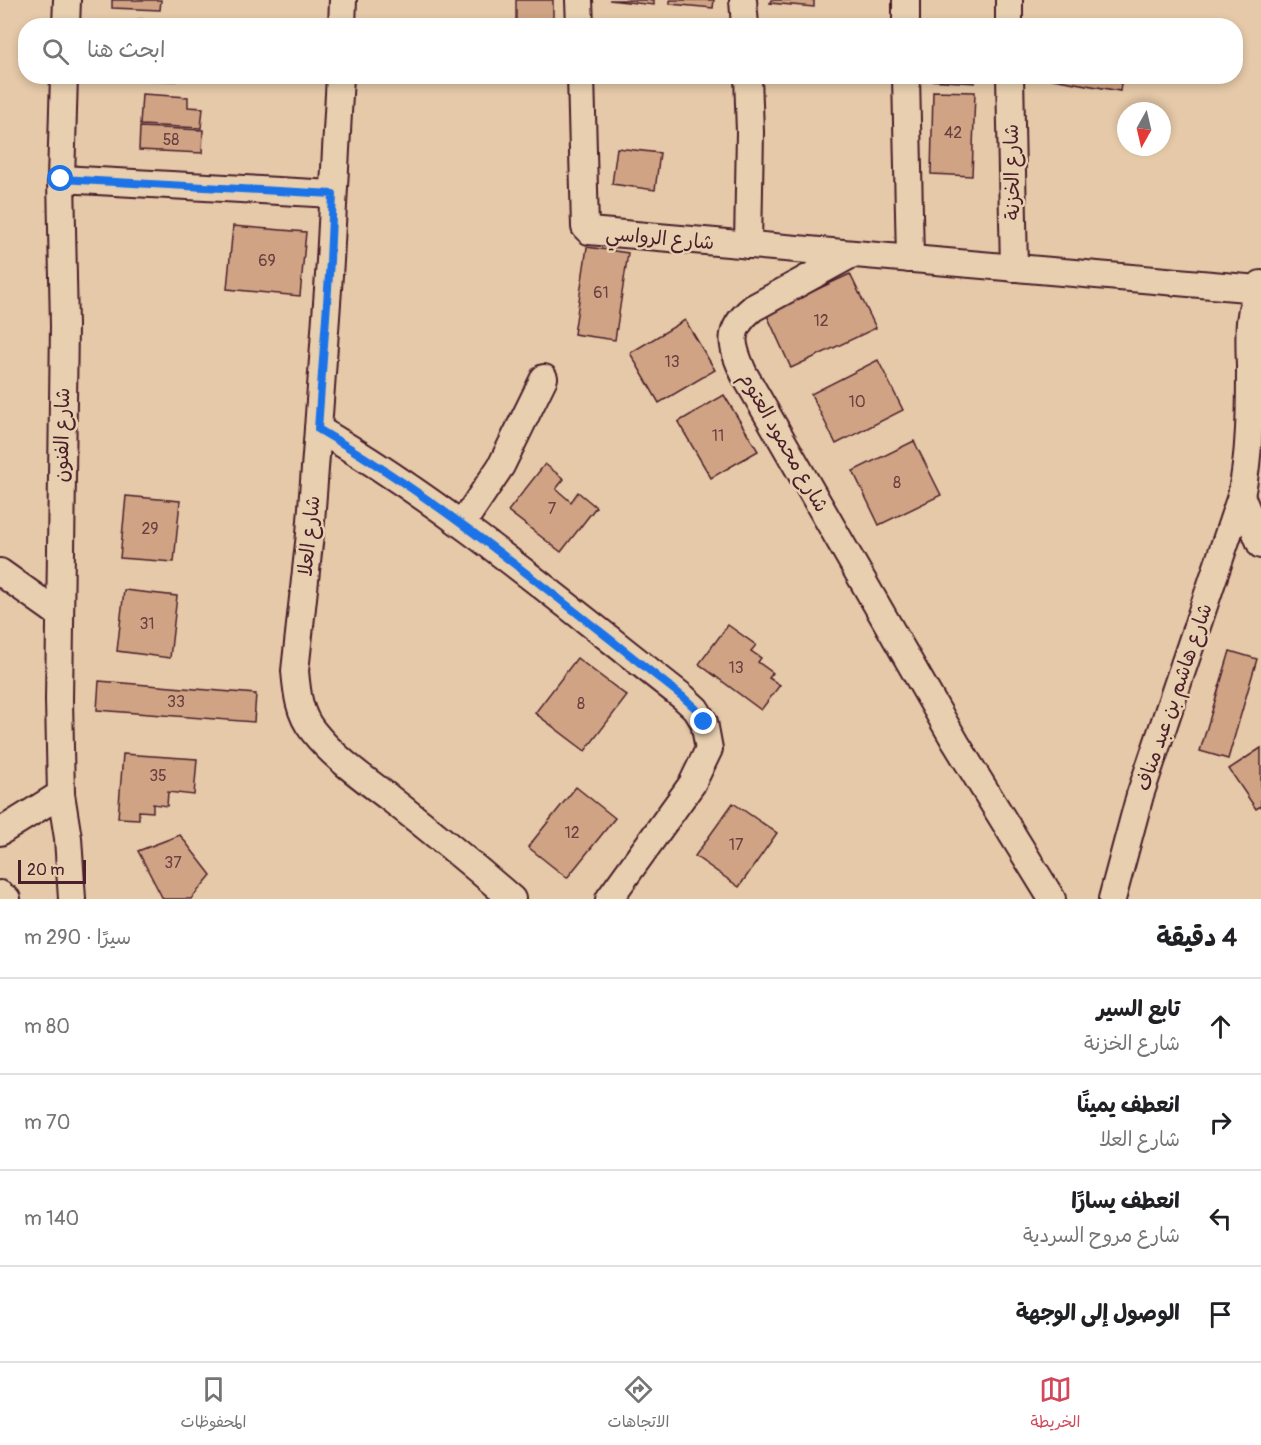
<!DOCTYPE html>
<html lang="ar">
<head>
<meta charset="utf-8">
<style>
  :root { --surface:#fff; --page:#f2f2f2; --text:#202124; --muted:#757577; --line:#e0e0e0; --accent:#d1495b }
  body { margin:0; font-family:Pangolin,"Playpen Sans Arabic",sans-serif; background:var(--page); color:var(--text); direction:rtl }
  .compass { position:absolute; left:1117px; top:102px; width:54px; height:54px; border-radius:50%; background:var(--surface); box-shadow:0 3px 9px #0003; rotate:188deg }
  .scale { position:absolute; left:18px; bottom:15px; width:68px; box-sizing:border-box; padding-left:6px; border:3px solid #4a1f2b; border-top:0; font-size:16px; line-height:21px; white-space:nowrap; color:#4a1f2b; -webkit-text-stroke:4px #e7cfaf; paint-order:stroke }
  .stop { position:absolute; width:18px; height:18px; margin:-14px; border:4px solid #1a73e8; border-radius:50%; background:#fff }
  .stop.end { background:#1a73e8; border-color:#fff; box-shadow:0 2px 6px #0008 }
  .list { margin:0; padding:0; list-style:none }
  h2 { display:flex; justify-content:space-between; align-items:center; height:78px; margin:0; padding:0 24px; font-size:26px }
  h2 small { font-size:20px; font-weight:400; color:var(--muted) }
  .list li { display:grid; grid-template-columns:39px 1fr auto; gap:18px; align-items:center; box-sizing:border-box; height:96px; padding:0 24px; border-top:2px solid var(--line) }
  .list b { display:block; font-size:22px; white-space:nowrap }
  .list p { margin:0; font-size:20px; white-space:nowrap; color:var(--muted) }
  .list em { font-size:20px; font-style:normal; color:var(--muted) }
  .icon { flex:none; width:33px; height:33px; fill:none; stroke:currentColor; stroke-width:2; stroke-linecap:round; stroke-linejoin:round }
  .map { position:relative; flex:none; width:1261px; height:899px; overflow:hidden; direction:ltr }
  .search { position:absolute; background:var(--surface); box-shadow:0 3px 9px #0003; left:18px; right:18px; top:18px; height:66px; display:flex; align-items:center; gap:15px; box-sizing:border-box; padding:0 21px; border-radius:24px; color:var(--muted); font-size:22px }
  .sheet { height:462px; background:var(--surface) }
  nav { display:flex; justify-content:space-around; align-items:center; box-sizing:border-box; height:84px; border-top:2px solid var(--line); background:var(--surface); font-size:16px; color:var(--muted) }
  nav a { display:grid; justify-items:center; gap:3px }
  nav .on { color:var(--accent) }
  .map>svg:first-child { display:block }
</style>
</head>
<body>
<div class="map">
<svg width="1261" height="899" viewBox="0 0 1261 899">
  <rect width="100%" height="100%" fill="#e5c9a8"/>
  <filter id="ink" filterUnits="userSpaceOnUse"><feTurbulence type="fractalNoise" baseFrequency=".0167" numOctaves="2"/><feDisplacementMap in="SourceGraphic" scale="12" xChannelSelector="R" yChannelSelector="G"/><feConvolveMatrix kernelMatrix="1 2 1 2 8 2 1 2 1" color-interpolation-filters="sRGB"/></filter>
  <g filter="url(#ink)">
    <g fill="#cfa384" stroke="#4a1f2b" stroke-width="1.5">
      <path d="M 112,0 L 161,0 L 160,10 L 112,8 Z"/>
      <rect x="516" y="0" width="37" height="26"/>
      <path d="M 609,0 L 654,0 L 654,5 Z"/>
      <path d="M 670,0 L 714,0 L 713,8 L 670,4 Z"/>
      <path d="M 771,0 L 814,0 L 814,7 L 770,3 Z"/>
      <path d="M 139,19 L 154,21 L 153,26 L 132,26 Z"/>
      <path d="M 139,76 L 176,76 L 176,81 L 139,80 Z"/>
      <path d="M 928,76 L 975,76 L 975,83 L 928,80 Z"/>
      <path d="M 1036,76 L 1122,76 L 1120,91 Z"/>
      <path d="M 933,91 L 975,92 L 972,176 L 931,174 Z"/>
      <path d="M 142,94 L 188,97 L 188,107 L 203,108 L 201,128 L 140,125 Z"/>
      <path d="M 140,127 L 203,130 L 202,153 L 139,150 Z"/>
      <path d="M 617,148 L 660,153 L 655,190 L 612,184 Z"/>
      <path d="M 233,226 L 306,232 L 300,296 L 227,289 Z"/>
      <path d="M 587,247 L 628,253 L 615,340 L 574,334 Z"/>
      <path d="M 850,274 L 876,328 L 791,368 L 766,313 Z"/>
      <path d="M 685,320 L 715,370 L 659,403 L 630,353 Z"/>
      <path d="M 878,360 L 903,410 L 836,444 L 811,394 Z"/>
      <path d="M 724,395 L 758,451 L 711,478 L 678,422 Z"/>
      <path d="M 914,441 L 941,495 L 879,525 L 853,471 Z"/>
      <path d="M 545,464 L 564,479 L 556,489 L 571,502 L 578,492 L 596,507 L 561,552 L 508,511 Z"/>
      <path d="M 126,496 L 180,501 L 174,562 L 120,558 Z"/>
      <path d="M 124,590 L 177,596 L 170,658 L 117,651 Z"/>
      <path d="M 728,625 L 756,645 L 751,651 L 761,658 L 758,662 L 773,673 L 769,678 L 780,685 L 761,710 L 699,664 Z"/>
      <path d="M 1230,651 L 1257,659 L 1228,759 L 1200,751 Z"/>
      <path d="M 577,658 L 627,696 L 585,751 L 535,713 Z"/>
      <path d="M 99,681 L 256,694 L 254,722 L 97,710 Z"/>
      <path d="M 1261,748 L 1261,806 L 1256,809 L 1229,769 Z"/>
      <path d="M 123,754 L 197,759 L 194,795 L 168,792 L 167,806 L 153,804 L 153,812 L 139,811 L 139,819 L 118,818 Z"/>
      <path d="M 576,787 L 615,818 L 567,878 L 528,847 Z"/>
      <path d="M 733,803 L 777,833 L 739,887 L 695,856 Z"/>
      <path d="M 180,835 L 211,875 L 191,899 L 163,899 L 138,851 Z"/>
    </g>
    <g fill="none" stroke-linecap="round" stroke-linejoin="round">
      <g stroke="#4a1f2b" stroke-width="30">
        <g id="minor">
          <path d="M 579,0 L 580,26"/>
          <path d="M 743,0 L 745,26"/>
          <path d="M 1009,0 L 1009,26"/>
          <path d="M 66,26 L 67,0"/>
          <path d="M 342,26 L 343,0"/>
          <path d="M 906,26 L 906,0"/>
          <path d="M 64,76 L 61,179 L 64,326 L 59,700 L 61,794 L 68,838 L 72,899"/>
          <path d="M 340,76 L 330,261 L 318,429 L 310,534 L 295,671 C 297,693 299,714 313,731 C 334,758 365,779 392,800 C 433,832 473,865 512,899"/>
          <path d="M 581,76 L 585,227 L 589,231 L 1258,289"/>
          <path d="M 748,76 L 750,132 L 748,245"/>
          <path d="M 906,76 L 910,259"/>
          <path d="M 1010,76 L 1014,268"/>
          <path d="M 61,179 L 333,194"/>
          <path d="M 852,254 L 753,308 C 726,330 731,345 744,374 L 956,743 L 1052,899"/>
          <path d="M 318,429 C 449,506 564,604 683,697 L 696,709 L 704,722 L 709,749 L 692,784 L 609,899"/>
          <path d="M 1241,496 L 1261,545"/>
          <path d="M 462,524 L 501,466 L 544,378"/>
          <path d="M 0,572 L 59,614"/>
          <path d="M 0,832 L 61,794"/>
          <path d="M 0,894 L 7,899"/>
          <path d="M 1112,899 L 1140,795 L 1241,496 C 1250,454 1250,409 1250,366 C 1249,337 1247,310 1261,284"/>
        </g>
      </g>
      <use href="#minor" stroke="#e7cfaf" stroke-width="26"/>
    </g>
  </g>
  <g fill="none" stroke-linecap="round" stroke-linejoin="round" filter="url(#ink)">
    <path stroke="#1a73e8" stroke-width="8" d="M 61,179 L 333,194 L 330,261 L 318,429 C 449,505 564,604 683,697 L 696,709 L 704,722"/>
  </g>
  <g text-anchor="middle" dominant-baseline="central" stroke-width="5" stroke-linejoin="round" paint-order="stroke">
    <g font-size="16" fill="#6b4041">
      <text x="953" y="133">42</text>
      <text x="171" y="140">58</text>
      <text x="267" y="261">69</text>
      <text x="601" y="293">61</text>
      <text x="821" y="321">12</text>
      <text x="672" y="362">13</text>
      <text x="857" y="402">10</text>
      <text x="718" y="436">11</text>
      <text x="897" y="483">8</text>
      <text x="552" y="509">7</text>
      <text x="150" y="529">29</text>
      <text x="147" y="624">31</text>
      <text x="736" y="668">13</text>
      <text x="176" y="702">33</text>
      <text x="581" y="704">8</text>
      <text x="158" y="776">35</text>
      <text x="572" y="833">12</text>
      <text x="736" y="845">17</text>
      <text x="173" y="863">37</text>
    </g>
    <g font-size="20" fill="#4a1f2b" stroke="#e7cfaf">
      <text transform="translate(1012 172) rotate(-91)">شارع الخزنة</text>
      <text transform="translate(660 238) rotate(5)">شارع الرواسي</text>
      <text transform="translate(62 435) rotate(-89)">شارع الفنون</text>
      <text transform="translate(784 442) rotate(60)">شارع محمود العتوم</text>
      <text transform="translate(309 536) rotate(-84)">شارع العلا</text>
      <text transform="translate(1174 697) rotate(-71)">شارع هاشم بن عبد مناف</text>
    </g>
  </g>
</svg>
<svg class="compass" viewBox="-18 -18 36 36"><path d="M0-13l5 13h-10z" fill="#e53935"/><path d="M0 13l5-13h-10z" fill="#757577"/></svg>
<div class="scale">20 m</div>
<div class="stop" style="left:61px;top:179px"></div>
<div class="stop end" style="left:704px;top:722px"></div>
<div class="search"><svg class="icon" aria-label="search" viewBox="0 0 24 24"><circle cx="10" cy="10" r="6"/><path d="M15 15l6 6"/></svg>ابحث هنا</div>
</div>
<section class="sheet">
<h2>4 دقيقة<small>سيرًا · 290 m</small></h2>
<ul class="list">
<li><svg class="icon" aria-label="ahead" viewBox="0 0 24 24"><path d="M12 20V5M6 11l6-6 6 6"/></svg><div><b>تابع السير</b><p>شارع الخزنة</p></div><em>80 m</em></li>
<li><svg class="icon" aria-label="right" viewBox="0 0 24 24"><path d="M7 20v-9h11M14 6l5 5-5 5"/></svg><div><b>انعطف يمينًا</b><p>شارع العلا</p></div><em>70 m</em></li>
<li><svg class="icon" aria-label="left" viewBox="0 0 24 24"><path d="M17 20v-9H6M10 6l-5 5 5 5"/></svg><div><b>انعطف يسارًا</b><p>شارع مروح السردية</p></div><em>140 m</em></li>
<li><svg class="icon" aria-label="arrive" viewBox="0 0 24 24"><path d="M6 21V4h12l-3 4 3 4H6"/></svg><div><b>الوصول إلى الوجهة</b></div></li>
</ul>
</section>
<nav>
<a class="on"><svg class="icon" aria-label="map" viewBox="0 0 24 24"><path d="M3 6l6-2 6 2 6-2v14l-6 2-6-2-6 2zM9 4v14M15 6v14"/></svg>الخريطة</a>
<a><svg class="icon" aria-label="directions" viewBox="0 0 24 24"><path d="M12 3l9 9-9 9-9-9zM9 14v-3h6M13 9l2 2-2 2"/></svg>الاتجاهات</a>
<a><svg class="icon" aria-label="saved" viewBox="0 0 24 24"><path d="M7 4h10v16l-5-4-5 4z"/></svg>المحفوظات</a>
</nav>
</body>
</html>
